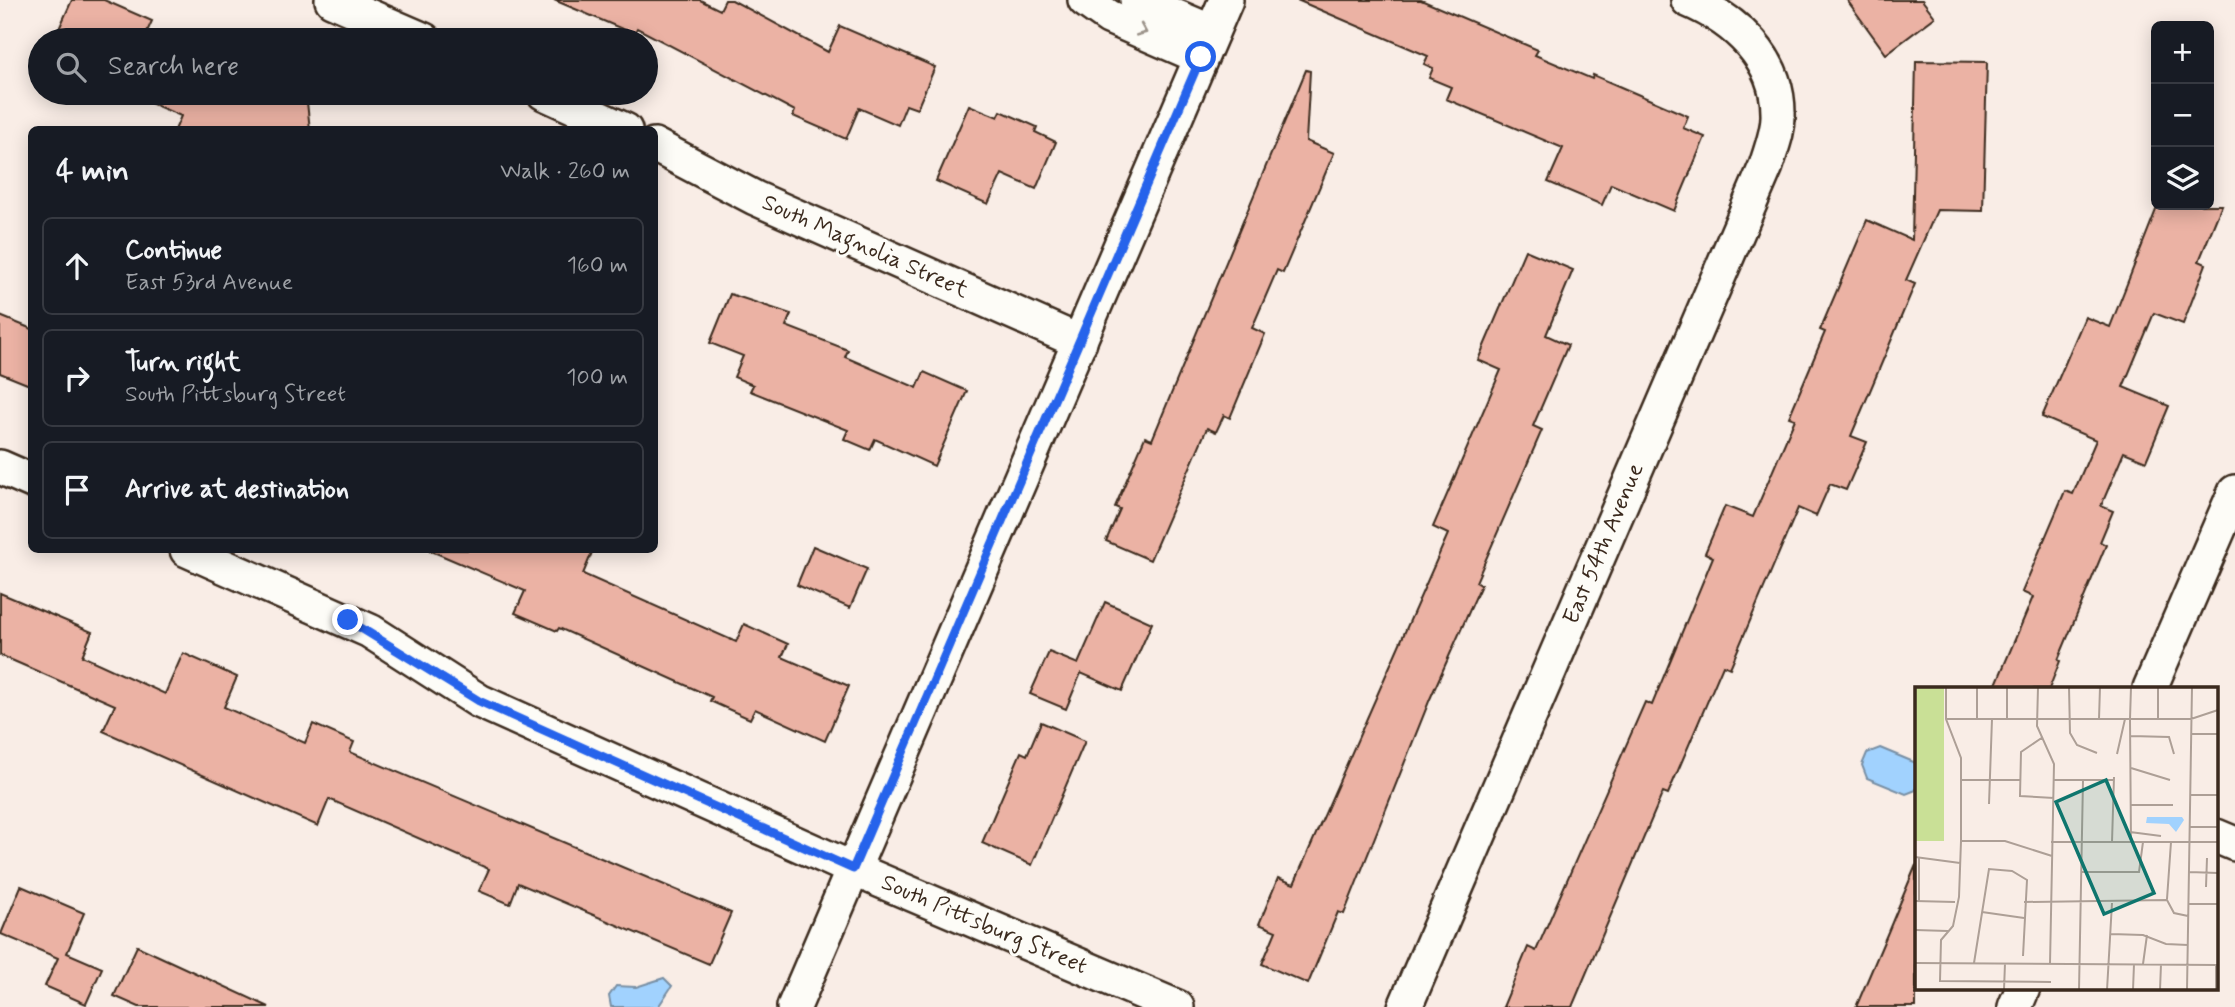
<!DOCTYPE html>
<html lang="en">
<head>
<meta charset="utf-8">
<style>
  :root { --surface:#171b24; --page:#242831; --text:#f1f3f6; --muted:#9ea1a6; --line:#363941 }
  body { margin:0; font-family:Mynerve,sans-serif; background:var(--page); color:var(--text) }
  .controls { position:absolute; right:21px; top:21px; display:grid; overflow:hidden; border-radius:10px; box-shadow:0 4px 18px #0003 }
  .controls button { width:63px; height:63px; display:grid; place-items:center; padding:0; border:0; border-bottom:2px solid var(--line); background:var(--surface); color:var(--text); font:35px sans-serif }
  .stop { position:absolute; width:21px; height:21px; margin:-16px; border:5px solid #2563eb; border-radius:50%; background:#fff }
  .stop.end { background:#2563eb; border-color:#fff; box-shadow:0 2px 7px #0008 }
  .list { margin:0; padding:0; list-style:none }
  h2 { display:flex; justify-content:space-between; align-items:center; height:91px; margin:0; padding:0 28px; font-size:30px }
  h2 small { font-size:23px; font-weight:400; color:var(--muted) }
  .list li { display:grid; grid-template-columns:46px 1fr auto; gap:21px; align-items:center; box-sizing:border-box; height:98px; margin:0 14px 14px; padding:0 14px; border:2px solid var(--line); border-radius:10px }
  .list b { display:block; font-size:26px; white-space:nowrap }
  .list p { margin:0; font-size:23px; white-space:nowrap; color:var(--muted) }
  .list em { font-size:23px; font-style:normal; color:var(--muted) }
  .icon { flex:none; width:38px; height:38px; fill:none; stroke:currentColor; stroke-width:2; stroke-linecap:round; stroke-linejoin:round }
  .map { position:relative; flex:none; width:2235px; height:1007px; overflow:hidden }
  .search { position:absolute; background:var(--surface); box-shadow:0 4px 18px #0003; left:28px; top:28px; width:630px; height:77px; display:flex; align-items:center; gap:18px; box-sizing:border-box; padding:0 24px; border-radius:38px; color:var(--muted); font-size:26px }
  .panel { position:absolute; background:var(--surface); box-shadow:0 4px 18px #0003; left:28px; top:126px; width:630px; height:427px; border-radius:10px }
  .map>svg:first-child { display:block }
</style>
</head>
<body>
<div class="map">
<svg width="2235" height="1007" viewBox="0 0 2235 1007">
  <rect width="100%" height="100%" fill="#f9ede6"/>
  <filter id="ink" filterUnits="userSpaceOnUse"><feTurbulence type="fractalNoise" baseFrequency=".0143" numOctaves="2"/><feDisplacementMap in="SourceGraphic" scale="14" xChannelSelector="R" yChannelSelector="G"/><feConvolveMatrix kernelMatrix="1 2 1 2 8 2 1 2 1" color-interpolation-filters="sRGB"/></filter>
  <g filter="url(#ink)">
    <g fill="#a1d2fe" stroke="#788fa4" stroke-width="2">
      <path d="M 1880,748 L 1916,763 L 1916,790 L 1906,794 L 1867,778 L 1862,765 L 1867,753 Z"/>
      <path d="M 664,978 L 672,986 L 658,1007 L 611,1007 L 609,996 L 616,986 L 636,987 Z"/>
    </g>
    <g fill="#ebb2a4" stroke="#3b2a1e" stroke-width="2">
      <path d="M 72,0 L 104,0 L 152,21 L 146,34 L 162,40 L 54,40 Z"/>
      <path d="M 554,0 L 700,0 L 720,10 L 725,0 L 732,0 L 828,52 L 840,26 L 935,67 L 917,109 L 906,105 L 898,125 L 859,108 L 846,139 L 793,116 L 795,111 L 637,28 L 634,34 Z"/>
      <path d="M 1297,0 L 1421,0 L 1538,50 L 1535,55 L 1592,79 L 1593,75 L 1688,116 L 1683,128 L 1705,137 L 1674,211 L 1611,184 L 1602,205 L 1548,182 L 1563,148 L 1446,99 L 1451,87 L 1429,78 L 1433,68 L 1424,64 L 1428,56 Z"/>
      <path d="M 1847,0 L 1922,0 L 1935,17 L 1886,54 Z"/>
      <path d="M 1916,61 L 1987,62 L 1983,211 L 1937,210 L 1906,280 L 1915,284 L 1851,436 L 1867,442 L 1846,490 L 1830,484 L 1816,516 L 1798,508 L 1730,668 L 1723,665 L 1668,794 L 1663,792 L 1572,1007 L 1503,1007 L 1528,947 L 1536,951 L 1645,702 L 1652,705 L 1713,557 L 1705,553 L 1725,506 L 1753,517 L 1795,419 L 1789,417 L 1825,332 L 1820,330 L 1867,220 L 1912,240 Z"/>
      <path d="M 1306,70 L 1310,71 L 1306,141 L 1334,153 L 1283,273 L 1277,270 L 1252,328 L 1265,334 L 1230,418 L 1224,415 L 1216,432 L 1207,428 L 1150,560 L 1106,541 L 1120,509 L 1115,507 L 1145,437 L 1152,440 Z"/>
      <path d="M 127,93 L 306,93 L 310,130 L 175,130 L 181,116 Z"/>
      <path d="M 969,105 L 998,117 L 1001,111 L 1037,127 L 1035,132 L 1056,142 L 1036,189 L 1002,174 L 988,204 L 936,181 Z"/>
      <path d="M 2158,205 L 2222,205 L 2199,261 L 2206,264 L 2183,324 L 2154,313 L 2123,387 L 2169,406 L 2146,461 L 2124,452 L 2101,506 L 2113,511 L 2100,542 L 2106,545 L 2058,660 L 2060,661 L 2049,689 L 1994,689 L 2033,597 L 2022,592 L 2065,491 L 2073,494 L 2096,440 L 2042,417 L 2085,317 L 2110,327 Z"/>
      <path d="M 1525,250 L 1573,270 L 1546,335 L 1568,345 L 1533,426 L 1542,430 L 1476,582 L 1481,585 L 1430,699 L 1344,914 L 1338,912 L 1308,984 L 1262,964 L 1276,931 L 1259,924 L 1278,878 L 1294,884 L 1448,534 L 1433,527 L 1501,370 L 1478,360 Z"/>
      <path d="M 730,294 L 791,314 L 786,326 L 848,350 L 845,357 L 917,388 L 924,372 L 967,391 L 934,466 L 875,439 L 870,450 L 844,439 L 848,430 L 750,391 L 753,385 L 734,377 L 743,356 L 710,343 Z"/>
      <path d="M 0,316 L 32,329 L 32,386 L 0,373 Z"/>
      <path d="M 813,546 L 867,569 L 850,608 L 797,585 Z"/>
      <path d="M 429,550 L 593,550 L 583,574 L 736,642 L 744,624 L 788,644 L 782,657 L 849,686 L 825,741 L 755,709 L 750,719 L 710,701 L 712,697 L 559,628 L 557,631 L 515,613 L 525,591 Z"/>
      <path d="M 0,593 L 92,632 L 82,656 L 165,694 L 183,653 L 237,677 L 224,707 L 305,743 L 313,724 L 354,742 L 350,752 L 731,913 L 709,964 L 518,883 L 510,904 L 479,891 L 489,869 L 329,799 L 318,826 L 103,731 L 115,705 L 0,655 Z"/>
      <path d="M 1105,602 L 1152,623 L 1122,691 L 1081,673 L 1066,709 L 1030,694 L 1049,652 L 1078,664 Z"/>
      <path d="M 1041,722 L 1085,741 L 1032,865 L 982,843 L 1021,752 L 1027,755 Z"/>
      <path d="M 1916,865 L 1916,1007 L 1856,1007 L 1888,932 Z"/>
      <path d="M 21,886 L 84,913 L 67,953 L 102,968 L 86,1004 L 45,986 L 58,958 L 1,934 Z"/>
      <path d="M 137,946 L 269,1007 L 139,1007 L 114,996 Z"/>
    </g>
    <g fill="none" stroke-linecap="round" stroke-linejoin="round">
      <g stroke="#3b2a1e" stroke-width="38">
        <g id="minor">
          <path d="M 332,0 L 424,40"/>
          <path d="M 1085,0 L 1109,17 L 1201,57"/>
          <path d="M 1137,0 L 1212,32"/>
          <path d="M 544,93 L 625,130"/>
          <path d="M 654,145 L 755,198 L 1080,342"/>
          <path d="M 0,467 L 32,481"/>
          <path d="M 187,550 L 370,631 L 479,701 L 853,869 L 1177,1007"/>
          <path d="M 2150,688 L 2235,492"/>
          <path d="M 2216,836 L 2235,844"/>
          <path d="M 794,1007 L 1226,0"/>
          <path d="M 1405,1007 L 1766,166 C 1771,149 1779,131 1778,113 C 1778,58 1735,20 1688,0"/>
          <path d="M 2015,1007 L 2023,988"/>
        </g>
      </g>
      <use href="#minor" stroke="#fdfcf7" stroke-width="33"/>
    </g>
    <defs><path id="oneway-chevron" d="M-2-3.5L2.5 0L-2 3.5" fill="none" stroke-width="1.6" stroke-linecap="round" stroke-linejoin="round" transform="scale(1.75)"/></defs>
    <use stroke="#9c938a" href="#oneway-chevron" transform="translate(1142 31) rotate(23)"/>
  </g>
  <g fill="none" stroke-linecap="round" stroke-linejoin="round" filter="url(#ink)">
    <path stroke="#2563eb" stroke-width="9" d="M 348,620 L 479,701 L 853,869 L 1201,57"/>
  </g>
  <g text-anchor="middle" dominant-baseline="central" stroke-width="6" stroke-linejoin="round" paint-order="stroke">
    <g font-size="23" fill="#3b2a1e" stroke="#fdfcf7">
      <text transform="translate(865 247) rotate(24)">South Magnolia Street</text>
      <text transform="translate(1604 544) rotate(-67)">East 54th Avenue</text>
      <text transform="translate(984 925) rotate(23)">South Pittsburg Street</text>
    </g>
  </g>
  <g transform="translate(1915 687)">
    <rect width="303" height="303" fill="#f9ede6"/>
    <path d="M 0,0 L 29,0 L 29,154 L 0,154 Z" fill="#c9e096"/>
    <path d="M 232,130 L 267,130 L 269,133 L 261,145 L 254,137 L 231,136 Z" fill="#a1d2fe"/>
    <path fill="none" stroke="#ad9f96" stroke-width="2" d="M 31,0 L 31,32 L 46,71 L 46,154 L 44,210 L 38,239 L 26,253 L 25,294 L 136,295M 92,0 L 92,32M 123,0 L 122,39 L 139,77 L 135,277M 154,0 L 155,46 L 162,58 L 182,66M 250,0 L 291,0M 31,32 L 276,32 L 303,23M 62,32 L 62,0M 184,32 L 185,0M 215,32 L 216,155M 215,32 L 216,0M 243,33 L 243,0M 276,47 L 303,47M 216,49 L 254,50 L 259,67M 128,50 L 106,65 L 105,109 L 139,111M 202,67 L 210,32M 216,81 L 255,93M 46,93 L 105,93M 139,93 L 199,93M 276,108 L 303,108M 74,117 L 77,32M 215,118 L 258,118M 275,140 L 303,140M 215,145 L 246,149M 46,154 L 90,154 L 137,169M 136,155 L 303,155M 197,155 L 199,90M 0,170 L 45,176M 166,185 L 224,185 L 228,155M 274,185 L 303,186M 291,200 L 292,171M 252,212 L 256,155M 0,214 L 40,215M 4,214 L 4,170M 109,215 L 252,213 L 259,226 L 273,229M 274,217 L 303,217M 67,225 L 109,231M 0,243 L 33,244M 196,247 L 228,248 L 251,257 L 273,258M 0,276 L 303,278M 59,276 L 74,182 L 97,184 L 112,193 L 108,269M 228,277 L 232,248M 89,303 L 90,276M 164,303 L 168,93M 192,303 L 197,216M 218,303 L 219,277M 245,303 L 246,277M 272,303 L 277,0M 301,303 L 301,278"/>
    <path fill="#0f766e" fill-opacity="0.15" stroke="#0f766e" stroke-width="3.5" d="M 191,93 L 239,206 L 189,227 L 141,115 Z"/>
    <rect width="303" height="303" fill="none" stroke="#3b2a1e" stroke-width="3.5"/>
  </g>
</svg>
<div class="controls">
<button>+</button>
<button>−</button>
<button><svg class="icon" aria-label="layers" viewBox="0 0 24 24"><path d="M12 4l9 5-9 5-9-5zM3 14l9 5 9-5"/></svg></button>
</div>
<div class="stop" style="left:1201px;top:57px"></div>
<div class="stop end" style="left:348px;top:620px"></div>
<div class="search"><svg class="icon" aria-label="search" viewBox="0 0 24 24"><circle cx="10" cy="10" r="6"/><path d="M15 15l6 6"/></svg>Search here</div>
<section class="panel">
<h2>4 min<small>Walk · 260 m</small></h2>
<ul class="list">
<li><svg class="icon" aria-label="ahead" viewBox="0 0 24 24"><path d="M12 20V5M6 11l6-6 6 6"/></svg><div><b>Continue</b><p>East 53rd Avenue</p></div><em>160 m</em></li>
<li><svg class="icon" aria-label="right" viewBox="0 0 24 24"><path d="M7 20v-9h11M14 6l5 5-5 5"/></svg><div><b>Turn right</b><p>South Pittsburg Street</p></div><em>100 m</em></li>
<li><svg class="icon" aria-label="arrive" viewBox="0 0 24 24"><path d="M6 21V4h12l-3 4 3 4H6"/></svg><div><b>Arrive at destination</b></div></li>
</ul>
</section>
</div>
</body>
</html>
